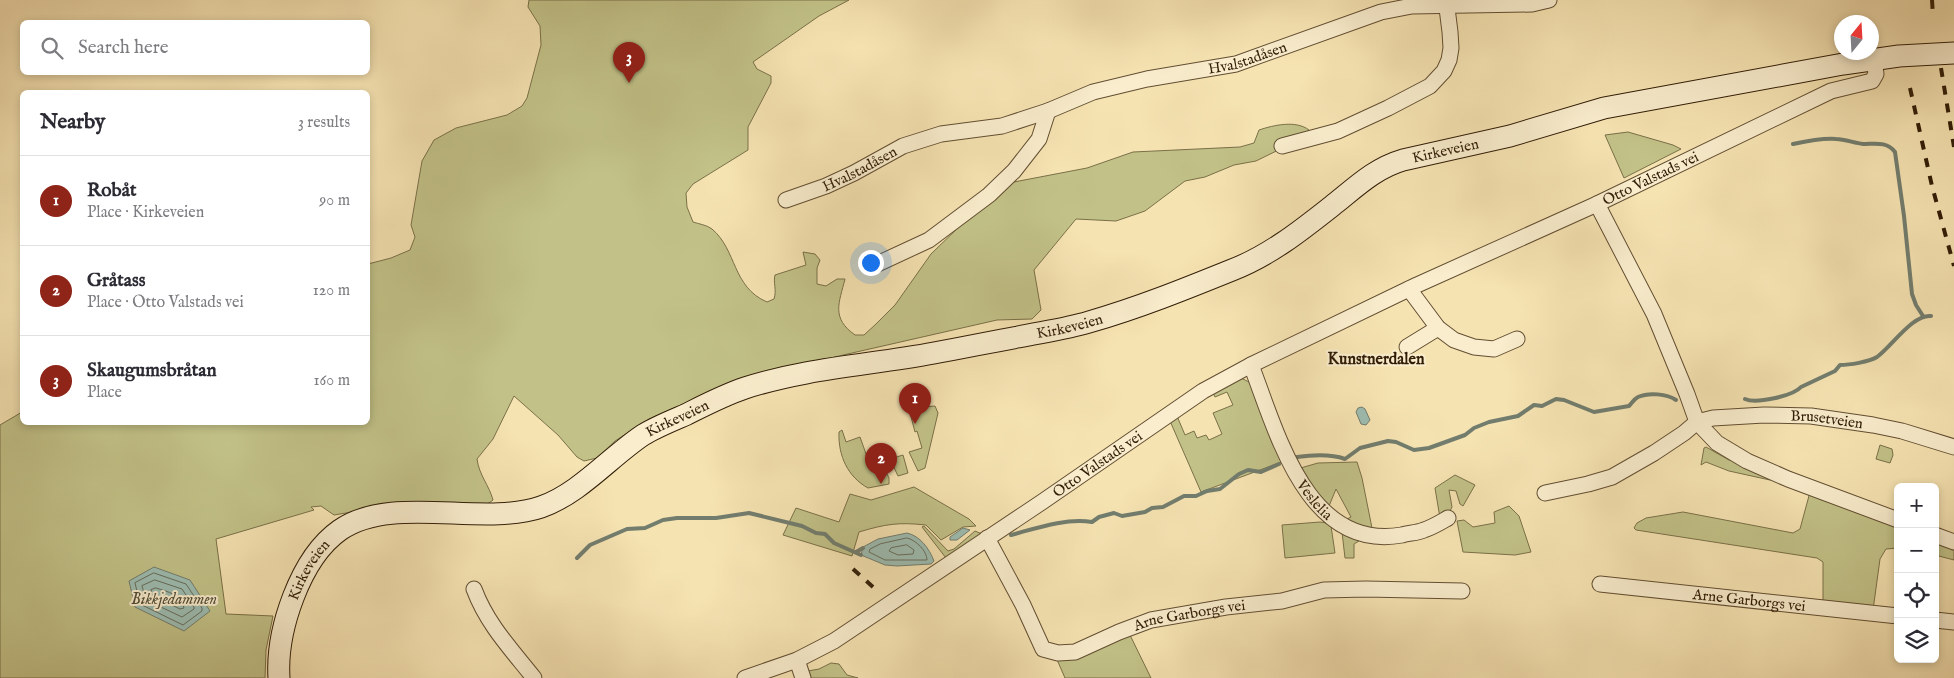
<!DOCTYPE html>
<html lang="en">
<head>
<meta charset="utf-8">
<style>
  :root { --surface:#fff; --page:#f7f7f7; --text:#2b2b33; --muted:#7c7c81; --line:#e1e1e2; --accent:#8f2418 }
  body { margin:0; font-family:"IM FELL English",serif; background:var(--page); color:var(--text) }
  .controls { position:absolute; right:15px; bottom:15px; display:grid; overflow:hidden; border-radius:8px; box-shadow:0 2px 8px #0003 }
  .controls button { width:45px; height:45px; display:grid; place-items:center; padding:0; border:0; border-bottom:1px solid var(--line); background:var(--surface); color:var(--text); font:25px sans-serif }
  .compass { position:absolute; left:1834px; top:15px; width:45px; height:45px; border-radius:50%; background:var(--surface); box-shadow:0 2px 8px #0003; rotate:18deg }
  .you { position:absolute; left:870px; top:262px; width:18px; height:18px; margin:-12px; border:4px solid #fff; border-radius:50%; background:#1a73e8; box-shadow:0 0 0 8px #1a73e833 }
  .badge { display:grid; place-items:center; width:32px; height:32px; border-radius:50%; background:var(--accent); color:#fff; font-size:16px; font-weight:700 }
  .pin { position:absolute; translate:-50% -41px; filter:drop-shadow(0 1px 2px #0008) }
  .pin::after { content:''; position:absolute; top:26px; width:18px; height:15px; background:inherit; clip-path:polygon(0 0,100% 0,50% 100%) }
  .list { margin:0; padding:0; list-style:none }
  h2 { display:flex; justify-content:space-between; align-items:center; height:65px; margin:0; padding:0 20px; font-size:21px }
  h2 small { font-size:16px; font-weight:400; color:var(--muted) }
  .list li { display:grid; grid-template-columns:32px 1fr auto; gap:15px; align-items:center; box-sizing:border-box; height:90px; padding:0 20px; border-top:1px solid var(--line) }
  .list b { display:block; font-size:19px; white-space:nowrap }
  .list p { margin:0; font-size:16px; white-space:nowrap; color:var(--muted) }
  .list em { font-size:16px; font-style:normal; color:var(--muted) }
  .icon { flex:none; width:28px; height:28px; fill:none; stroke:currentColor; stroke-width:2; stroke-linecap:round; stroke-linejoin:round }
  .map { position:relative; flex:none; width:1954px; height:678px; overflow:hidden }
  .search { position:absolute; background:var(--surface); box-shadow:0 2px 8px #0003; left:20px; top:20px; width:350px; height:55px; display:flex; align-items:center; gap:12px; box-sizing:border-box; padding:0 18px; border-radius:8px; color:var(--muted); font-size:19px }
  .panel { position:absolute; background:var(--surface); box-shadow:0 2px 8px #0003; left:20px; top:90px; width:350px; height:335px; border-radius:8px }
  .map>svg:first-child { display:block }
</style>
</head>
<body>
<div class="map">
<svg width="1954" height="678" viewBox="0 0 1954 678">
  <rect width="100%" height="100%" fill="#f6e3b2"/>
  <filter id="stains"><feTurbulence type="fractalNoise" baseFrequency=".004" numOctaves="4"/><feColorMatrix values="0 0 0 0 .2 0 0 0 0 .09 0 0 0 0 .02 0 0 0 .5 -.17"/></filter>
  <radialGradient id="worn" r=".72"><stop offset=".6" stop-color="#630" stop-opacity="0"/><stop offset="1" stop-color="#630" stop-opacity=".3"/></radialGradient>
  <g fill="#c2c288" stroke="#7a7048">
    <path d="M 529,0 L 849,0 L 819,16 L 753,62 L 757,69 L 771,76 L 771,83 L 748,127 L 748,150 L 693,184 L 686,193 L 687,207 L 693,222 C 699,224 707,225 712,229 C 737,250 732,287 767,302 L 774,299 C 777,290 773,283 775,275 L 806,265 L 803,252 L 815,254 L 820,260 L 817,268 L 817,284 L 826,286 L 837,279 L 845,279 C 839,303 831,318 855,335 L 864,335 L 876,324 L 895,305 L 931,254 L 996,191 L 1014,182 L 1087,168 L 1133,152 L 1240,147 L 1254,143 L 1259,130 C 1274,125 1296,120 1309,130 L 1307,136 L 1256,161 L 1234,165 L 1205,177 L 1185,181 L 1145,211 L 1116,221 L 1076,219 L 1034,270 L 1041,310 L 1032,319 L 997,320 L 773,371 L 729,384 L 649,419 L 615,441 L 597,458 L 584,461 L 577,457 L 558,435 L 514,396 L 493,439 L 477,459 C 479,475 489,485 493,500 L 486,505 L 382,507 L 334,515 L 321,506 L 311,507 L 314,510 L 216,539 L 226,614 L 273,616 L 266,650 L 265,678 L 0,678 L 0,425 L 22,412 L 22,422 L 368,422 L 368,264 L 391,258 L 410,250 L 415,237 L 411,225 L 422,161 L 434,140 L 456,128 L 507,115 L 522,106 L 527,98 L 541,45 L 540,26 L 528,7 Z"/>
    <path d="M 1628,132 L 1673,145 L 1681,149 L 1624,178 L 1605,135 Z"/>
    <path d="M 1241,378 L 1251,383 L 1284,461 L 1201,492 L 1170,421 L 1177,416 L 1185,435 L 1194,431 L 1197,438 L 1206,435 L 1209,440 L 1222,434 L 1213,413 L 1233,405 L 1227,392 L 1215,397 L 1213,393 Z"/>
    <path d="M 935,406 L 938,413 L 925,468 L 918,471 L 909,452 L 922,448 L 917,431 L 915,432 L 909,409 L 911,408 Z"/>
    <path d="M 842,430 L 846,442 L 860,437 L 870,465 L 881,462 L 889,478 L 889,484 L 868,488 C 848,477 838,456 839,432 Z"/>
    <path d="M 1880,445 L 1892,449 L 1893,455 L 1890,463 L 1876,459 Z"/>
    <path d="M 1706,447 L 1729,460 L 1734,460 L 1774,479 L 1770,480 L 1729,471 L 1706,462 L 1701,465 L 1704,448 Z"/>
    <path d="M 903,455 L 908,473 L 898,476 L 890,459 Z"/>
    <path d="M 1357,462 L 1362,478 L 1373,533 L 1345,520 L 1351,517 L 1336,489 L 1329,506 L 1297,469 L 1318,463 Z"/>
    <path d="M 1455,475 L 1475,485 L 1463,506 L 1460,504 L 1456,491 L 1449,490 L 1452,507 L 1449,513 L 1440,518 L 1435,488 Z"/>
    <path d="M 914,487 L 969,519 L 976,526 L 963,527 L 941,540 L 926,525 C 898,522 886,524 859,532 L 852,556 L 783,535 L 796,508 L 839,522 L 850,494 L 871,500 Z"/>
    <path d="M 1810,492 L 1898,526 L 1898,548 L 1886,549 L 1880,559 L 1873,610 L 1823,604 L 1823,562 L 1817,558 L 1636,530 L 1634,528 L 1637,523 L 1646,518 L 1683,512 L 1793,533 L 1800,529 Z"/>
    <path d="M 1509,506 L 1519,516 L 1531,552 L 1515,555 L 1463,552 L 1457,521 L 1464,520 L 1473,527 L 1495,523 L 1494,512 Z"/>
    <path d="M 1320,522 L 1327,523 L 1331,526 L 1335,553 L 1285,558 L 1282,525 Z"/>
    <path d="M 924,526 L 948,551 L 954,549 L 975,531 L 982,534 L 946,558 L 922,527 Z"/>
    <path d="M 1342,532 L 1358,536 L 1359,541 L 1354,544 L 1354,558 L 1345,558 Z"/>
    <path d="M 1935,541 L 1954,548 L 1954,560 L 1935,555 Z"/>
    <path d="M 1128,631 L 1151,678 L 1065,678 L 1055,655 Z"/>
    <path d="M 831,663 L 839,664 L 847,675 L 858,678 L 810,678 L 808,671 L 819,669 Z"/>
  </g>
  <g fill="#9dbdb2" stroke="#727d6e">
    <path d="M 1362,407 L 1365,409 L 1370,420 L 1366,425 L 1361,424 L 1356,412 L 1358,408 Z"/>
    <path d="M 963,528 L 970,530 L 957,540 L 950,540 L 950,537 Z"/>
    <path d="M 907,533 C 920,536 929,548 934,561 L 931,564 L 897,566 L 885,565 L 861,555 L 863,547 L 878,539 Z"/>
    <path d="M 154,567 L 190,580 L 210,611 L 184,631 L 135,607 L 129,581 Z"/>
  </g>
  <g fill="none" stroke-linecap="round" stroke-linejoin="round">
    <g stroke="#676d5c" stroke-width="1">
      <path d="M 907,538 C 916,540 927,551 927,560 L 885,560 L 869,552 L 870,549 L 880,544 Z"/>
      <path d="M 907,545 L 914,550 L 913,554 L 898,555 L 889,551 L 891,548 Z"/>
      <path d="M 154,573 L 186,584 L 202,608 L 202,611 L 183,625 L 140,604 L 135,583 Z"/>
      <path d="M 155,580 L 182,589 L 194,607 L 194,609 L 182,617 L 146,600 L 142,586 Z"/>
      <path d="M 156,588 C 168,592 181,594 184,608 L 180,609 L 152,595 L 151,590 Z"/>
    </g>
    <g stroke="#727d6e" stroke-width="4">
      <path d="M 1793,144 C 1807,141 1822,138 1836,139 C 1845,139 1854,143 1863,144 C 1875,144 1887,141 1895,152 L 1904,216 L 1912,294 L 1916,305 L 1923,316"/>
      <path d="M 1745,399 C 1756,404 1793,396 1801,387 L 1835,371 L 1840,365 C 1849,365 1869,362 1877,357 C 1892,346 1913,314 1931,316"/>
      <path d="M 1297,457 C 1312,455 1331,454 1345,459 L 1360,448 L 1388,441 L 1396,442 L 1414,450 L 1429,448 L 1465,435 L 1474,428 L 1489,422 L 1518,416 L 1534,405 L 1542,406 L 1556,399 L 1564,400 L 1594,412 L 1629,406 C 1632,403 1634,399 1638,397 C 1649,392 1667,394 1676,400"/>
      <path d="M 1011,535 C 1037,528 1065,518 1092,522 L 1099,517 L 1114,513 L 1122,516 L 1145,512 L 1152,508 L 1163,507 L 1184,496 L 1196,496 L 1207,491 L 1220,489 L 1239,474 L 1248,470 L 1261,472 L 1279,464"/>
      <path d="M 856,552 L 863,548"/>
      <path d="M 577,558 L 590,545 L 627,529 L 645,528 L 663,520 L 677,518 L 716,518 L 749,513 L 802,526 L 816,533 L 825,534 L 834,543 L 861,555"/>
    </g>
    <g stroke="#624e32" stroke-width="17">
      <g id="minor">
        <path d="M 1282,146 L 1338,131 L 1388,108 L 1430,86 L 1444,71 L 1449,60 L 1451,48 L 1450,32 L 1446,0"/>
        <path id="s1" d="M 786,200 L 826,186 L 854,173 L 903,146 L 941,134 L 1002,126 L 1048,111 L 1093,92 L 1147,79 L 1236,64 L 1381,12 L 1412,6 L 1532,4 L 1549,0"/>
        <path d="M 1597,204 L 1654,314 L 1687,394 L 1697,422 L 1717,443 L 1747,461 L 1788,479 L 1898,520"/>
        <path d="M 873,266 L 929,240 L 989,195 L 1014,171 L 1039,139 L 1048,111"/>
        <path d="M 1409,289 L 1438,328 L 1454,340 L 1474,347 L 1494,349 L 1517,339"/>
        <path d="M 1407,347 L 1438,328"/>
        <path id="s2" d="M 1251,365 C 1277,432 1307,552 1402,535 C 1409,533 1417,533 1424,530 C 1433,527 1441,522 1448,518"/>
        <path id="s3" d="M 1545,493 L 1588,484 L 1612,477 L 1654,453 L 1684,433 L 1697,422 L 1713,418 L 1764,415 L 1811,416 L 1873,425 L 1902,431 L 1954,447"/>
        <path d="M 1935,535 L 1954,542"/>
        <path id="s4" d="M 987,538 L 1023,605 L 1043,649 L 1058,653 L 1075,652 L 1119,632 L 1151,620 L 1226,607 L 1282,601 L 1324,590 L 1366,589 L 1462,591"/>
        <path id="s5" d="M 1600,584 L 1898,616"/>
        <path d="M 474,589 C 487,624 511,649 534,678"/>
        <path d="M 1935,620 L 1954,622"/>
        <path d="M 797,660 L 803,678"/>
        <path id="s6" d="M 745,678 L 797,660 L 834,641 L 1042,502 L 1203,391 L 1251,365 L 1417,285 L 1597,204 L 1831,91 L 1872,81 L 1876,74 L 1874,59"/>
      </g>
    </g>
    <g stroke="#311d07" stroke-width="23">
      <g id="secondary">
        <path id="s7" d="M 279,678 C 276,631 300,558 340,530 C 392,494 482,527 541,507 C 579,494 610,457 643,435 C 656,427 671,421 685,415 C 705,405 724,395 745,388 C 807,368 870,365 934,353 C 962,348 990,342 1018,337 C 1042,332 1066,329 1089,322 C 1138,308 1185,289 1232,270 C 1271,255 1304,228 1337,202 C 1358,185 1376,168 1403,160 L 1510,136 L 1604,108 L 1843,64 L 1899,56 L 1954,53"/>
      </g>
    </g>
    <use href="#minor" stroke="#f9edcd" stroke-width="15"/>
    <use href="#secondary" stroke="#f9edcd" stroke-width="21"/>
    <g stroke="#311d07" stroke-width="4" stroke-dasharray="9 9" stroke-linecap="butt">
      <path d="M 1932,0 L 1933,17"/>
      <path d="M 1941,68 L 1954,147"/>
      <path d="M 1910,88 L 1932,186 L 1954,266"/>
      <path d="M 853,569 L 873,587"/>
    </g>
  </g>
  <g text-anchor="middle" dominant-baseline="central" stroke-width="4" stroke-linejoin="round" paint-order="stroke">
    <g font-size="15" fill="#311d07" stroke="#f9edcd">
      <text stroke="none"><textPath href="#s1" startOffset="486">Hvalstadåsen</textPath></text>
      <text stroke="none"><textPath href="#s7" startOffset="1359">Kirkeveien</textPath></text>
      <text stroke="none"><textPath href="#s1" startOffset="80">Hvalstadåsen</textPath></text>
      <text stroke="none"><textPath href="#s6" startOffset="1038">Otto Valstads vei</textPath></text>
      <text stroke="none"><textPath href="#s7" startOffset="939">Kirkeveien</textPath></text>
      <text stroke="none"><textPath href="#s7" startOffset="534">Kirkeveien</textPath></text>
      <text stroke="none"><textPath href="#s3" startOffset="301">Brusetveien</textPath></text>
      <text stroke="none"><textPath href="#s6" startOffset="414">Otto Valstads vei</textPath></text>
      <text stroke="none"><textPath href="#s2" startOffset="150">Veslelia</textPath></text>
      <text stroke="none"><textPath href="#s7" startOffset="114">Kirkeveien</textPath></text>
      <text stroke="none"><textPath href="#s5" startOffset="150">Arne Garborgs vei</textPath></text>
      <text stroke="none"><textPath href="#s4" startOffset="278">Arne Garborgs vei</textPath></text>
    </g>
    <g font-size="16" font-weight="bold" fill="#311d07" stroke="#f9edcd">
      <text x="1376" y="360">Kunstnerdalen</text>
    </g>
    <g font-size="16" font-style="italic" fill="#514d3a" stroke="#f9edcd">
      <text x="174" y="600">Bikkjedammen</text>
    </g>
  </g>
  <rect width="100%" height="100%" filter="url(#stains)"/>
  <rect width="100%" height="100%" fill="url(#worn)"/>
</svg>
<div class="controls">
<button>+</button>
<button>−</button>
<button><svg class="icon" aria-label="locate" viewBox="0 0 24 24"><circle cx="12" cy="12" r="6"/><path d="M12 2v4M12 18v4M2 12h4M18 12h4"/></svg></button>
<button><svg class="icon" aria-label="layers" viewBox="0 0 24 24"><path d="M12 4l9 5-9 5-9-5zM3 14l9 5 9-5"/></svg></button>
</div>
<svg class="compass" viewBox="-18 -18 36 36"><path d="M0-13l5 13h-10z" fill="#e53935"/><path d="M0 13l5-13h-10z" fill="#7c7c81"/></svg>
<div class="you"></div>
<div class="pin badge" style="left:915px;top:424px">1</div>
<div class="pin badge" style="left:881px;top:484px">2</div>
<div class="pin badge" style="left:629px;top:83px">3</div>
<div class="search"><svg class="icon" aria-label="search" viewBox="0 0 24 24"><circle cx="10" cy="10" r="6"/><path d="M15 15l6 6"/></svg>Search here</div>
<section class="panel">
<h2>Nearby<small>3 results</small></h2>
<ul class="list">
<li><span class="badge">1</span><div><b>Robåt</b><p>Place · Kirkeveien</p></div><em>90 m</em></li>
<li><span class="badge">2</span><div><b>Gråtass</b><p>Place · Otto Valstads vei</p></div><em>120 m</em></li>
<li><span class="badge">3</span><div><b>Skaugumsbråtan</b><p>Place</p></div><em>160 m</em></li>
</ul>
</section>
</div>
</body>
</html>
